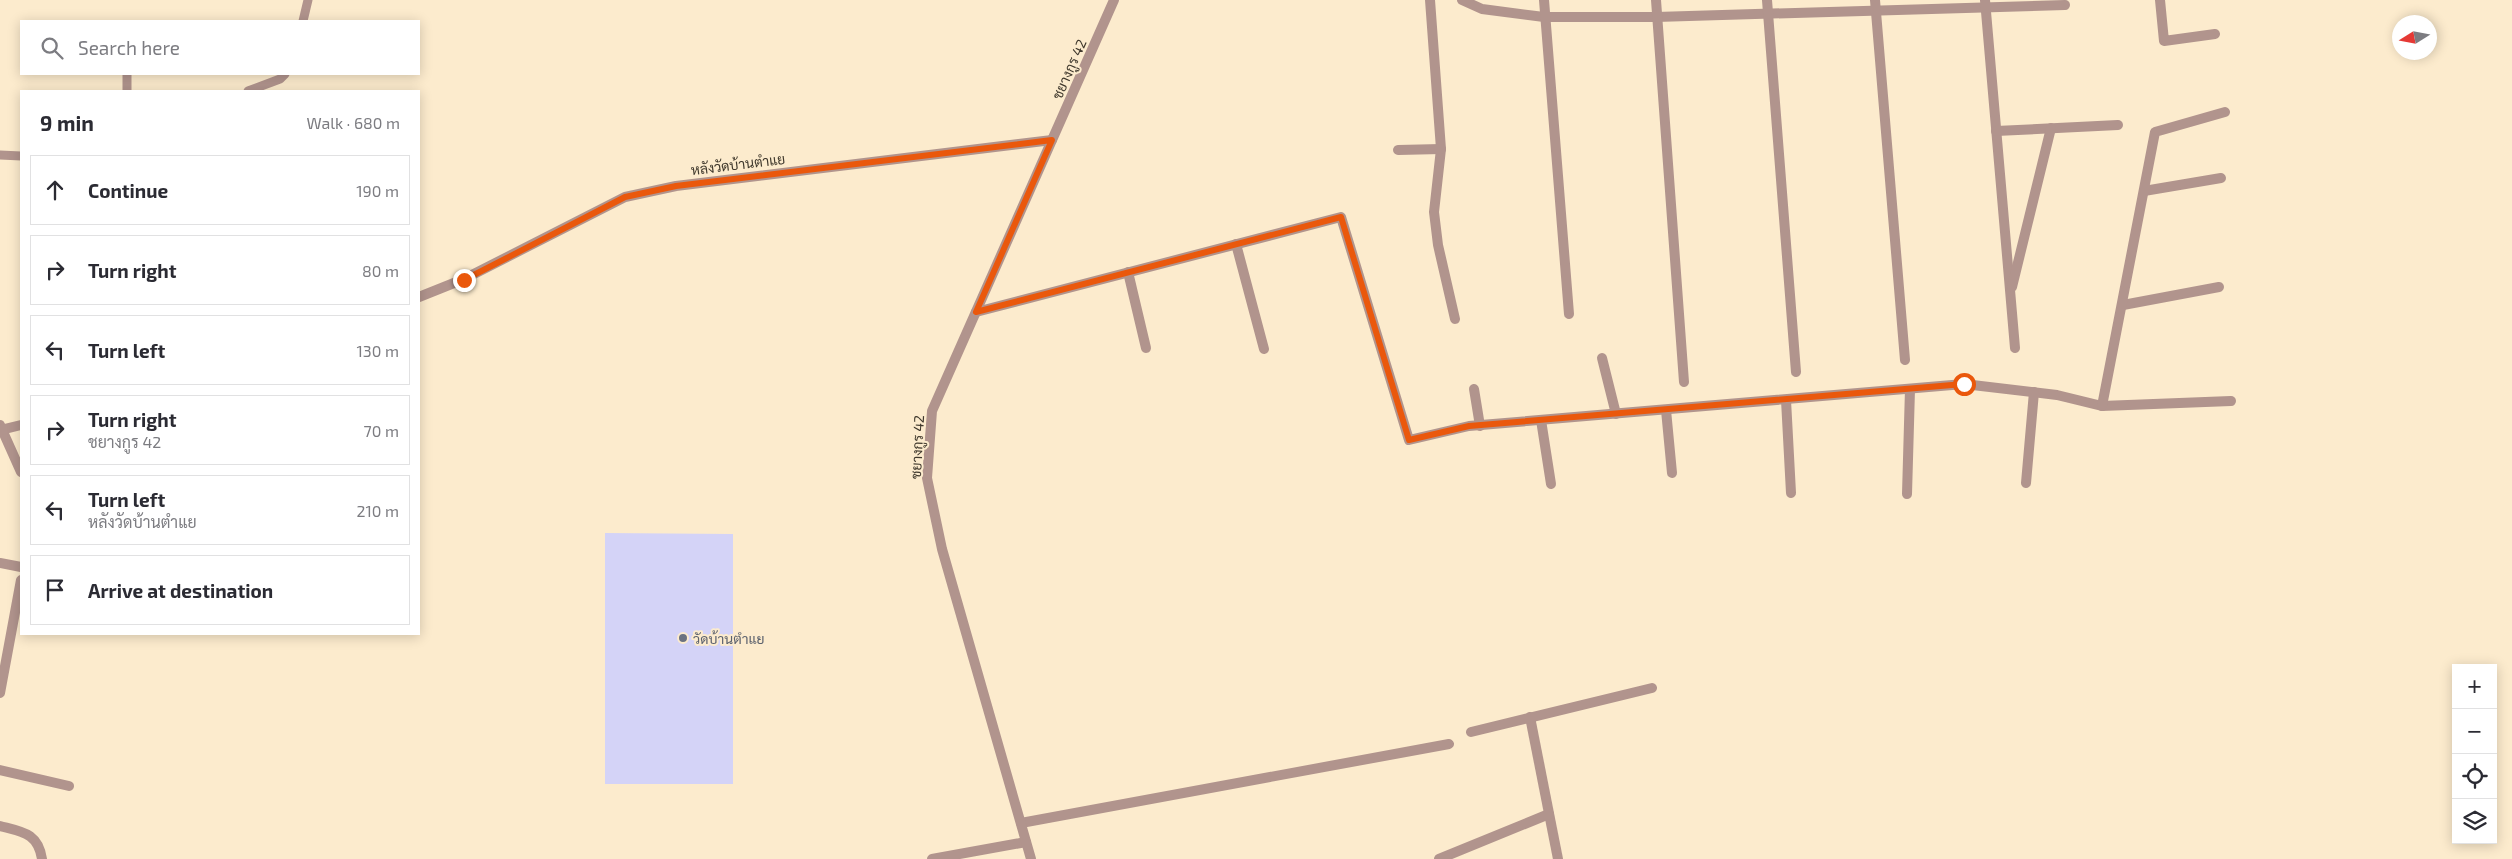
<!DOCTYPE html>
<html lang="en">
<head>
<meta charset="utf-8">
<style>
  :root { --surface:#fff; --page:#f2f2f3; --text:#2b2b33; --muted:#7c7c81; --line:#e1e1e2 }
  body { margin:0; font-family:"Exo 2",Sarabun,sans-serif; background:var(--page); color:var(--text) }
  .controls { position:absolute; right:15px; bottom:15px; display:grid; overflow:hidden; border-radius:0px; box-shadow:0 2px 12px #0003 }
  .controls button { width:45px; height:45px; display:grid; place-items:center; padding:0; border:0; border-bottom:1px solid var(--line); background:var(--surface); color:var(--text); font:25px sans-serif }
  .compass { position:absolute; left:2392px; top:15px; width:45px; height:45px; border-radius:50%; background:var(--surface); box-shadow:0 2px 12px #0003; rotate:259deg }
  .stop { position:absolute; width:15px; height:15px; margin:-11px; border:4px solid #ea580c; border-radius:50%; background:#fff }
  .stop.end { background:#ea580c; border-color:#fff; box-shadow:0 1px 5px #0008 }
  .list { margin:0; padding:0; list-style:none }
  h2 { display:flex; justify-content:space-between; align-items:center; height:65px; margin:0; padding:0 20px; font-size:21px }
  h2 small { font-size:16px; font-weight:400; color:var(--muted) }
  .list li { display:grid; grid-template-columns:32px 1fr auto; gap:15px; align-items:center; box-sizing:border-box; height:70px; margin:0 10px 10px; padding:0 10px; border:1px solid var(--line); border-radius:0px }
  .list b { display:block; font-size:19px; white-space:nowrap }
  .list p { margin:0; font-size:16px; white-space:nowrap; color:var(--muted) }
  .list em { font-size:16px; font-style:normal; color:var(--muted) }
  .icon { flex:none; width:28px; height:28px; fill:none; stroke:currentColor; stroke-width:2; stroke-linecap:round; stroke-linejoin:round }
  .map { position:relative; flex:none; width:2512px; height:859px; overflow:hidden }
  .search { position:absolute; background:var(--surface); box-shadow:0 2px 12px #0003; left:20px; top:20px; width:400px; height:55px; display:flex; align-items:center; gap:12px; box-sizing:border-box; padding:0 18px; border-radius:0px; color:var(--muted); font-size:19px }
  .panel { position:absolute; background:var(--surface); box-shadow:0 2px 12px #0003; left:20px; top:90px; width:400px; height:545px; border-radius:0px }
  .map>svg:first-child { display:block }
</style>
</head>
<body>
<div class="map">
<svg width="2512" height="859" viewBox="0 0 2512 859">
  <rect width="100%" height="100%" fill="#fcebcd"/>
  <path fill="#d4d3f7" d="M 605,533 L 733,534 L 733,784 L 605,784 Z"/>
  <g fill="none" stroke-linecap="round" stroke-linejoin="round">
    <g stroke="#b1948d" stroke-width="9">
      <path d="M 303,21 L 308,0"/>
      <path d="M 127,91 L 127,74"/>
      <path d="M 248,91 L 280,79 L 285,74"/>
      <path d="M 0,155 L 21,156"/>
    </g>
    <g stroke="#b1948d" stroke-width="10">
      <path d="M 1430,0 L 1441,149 L 1434,212 L 1438,245 L 1455,319"/>
      <path d="M 1462,0 L 1482,9 L 1544,17 L 1656,17 L 2065,5"/>
      <path d="M 1544,0 L 1569,314"/>
      <path d="M 1656,0 L 1684,382"/>
      <path d="M 1767,0 L 1796,372"/>
      <path d="M 1875,0 L 1905,360"/>
      <path d="M 1985,0 L 2015,348"/>
      <path d="M 2160,0 L 2164,41 L 2215,34"/>
      <path d="M 1996,131 L 2118,125"/>
      <path d="M 1398,150 L 1441,149"/>
      <path d="M 2144,191 L 2221,178"/>
      <path d="M 1236,244 L 1264,349"/>
      <path d="M 1128,272 L 1146,348"/>
      <path d="M 2012,287 L 2051,128"/>
      <path d="M 419,297 L 464,279 L 625,197 L 676,186 L 1052,140"/>
      <path d="M 2123,305 L 2219,287"/>
      <path d="M 976,312 L 1341,217 L 1409,440 L 1469,426 L 1964,384 L 2057,395 L 2102,406 L 2231,401"/>
      <path d="M 1602,358 L 1616,414"/>
      <path d="M 1474,389 L 1480,426"/>
      <path d="M 1786,400 L 1791,493"/>
      <path d="M 2102,406 L 2155,132 L 2225,112"/>
      <path d="M 1666,410 L 1672,473"/>
      <path d="M 1541,420 L 1551,484"/>
      <path d="M 0,425 L 21,472"/>
      <path d="M 1,430 L 21,425"/>
      <path d="M 2026,483 L 2034,392"/>
      <path d="M 1907,494 L 1910,389"/>
      <path d="M 0,563 L 21,567"/>
      <path d="M 0,693 L 21,580"/>
      <path d="M 1530,717 L 1558,859"/>
      <path d="M 1471,732 L 1652,688"/>
      <path d="M 0,770 L 69,786"/>
      <path d="M 1021,823 L 1449,744"/>
      <path d="M 0,826 C 23,832 38,833 42,859"/>
      <path d="M 932,859 L 1026,842"/>
      <path d="M 1031,859 L 942,549 L 927,478 L 932,411 L 1114,0"/>
      <path d="M 1439,859 L 1549,814"/>
    </g>
  </g>
  <g fill="none" stroke-linecap="round" stroke-linejoin="round">
    <path stroke="#ea580c" stroke-width="6" d="M 464,280 L 625,197 L 676,186 L 1052,140 L 976,312 L 1341,217 L 1409,440 L 1469,426 L 1964,384"/>
  </g>
  <circle fill="#6b7280" stroke="#fcebcd" stroke-width="2" cx="683" cy="638" r="5"/>
  <g text-anchor="middle" dominant-baseline="central" stroke-width="4" stroke-linejoin="round" paint-order="stroke">
    <g font-size="14" fill="#3f382c" stroke="#fcebcd">
      <text transform="translate(1069 69) rotate(-66)">ชยางกูร 42</text>
      <text transform="translate(738 164) rotate(-7)">หลังวัดบ้านตำแย</text>
      <text transform="translate(917 447) rotate(-87)">ชยางกูร 42</text>
    </g>
    <g font-size="14" fill="#5b616d" stroke="#fcebcd" text-anchor="start">
      <text x="693" y="638">วัดบ้านตำแย</text>
    </g>
  </g>
</svg>
<div class="controls">
<button>+</button>
<button>−</button>
<button><svg class="icon" aria-label="locate" viewBox="0 0 24 24"><circle cx="12" cy="12" r="6"/><path d="M12 2v4M12 18v4M2 12h4M18 12h4"/></svg></button>
<button><svg class="icon" aria-label="layers" viewBox="0 0 24 24"><path d="M12 4l9 5-9 5-9-5zM3 14l9 5 9-5"/></svg></button>
</div>
<svg class="compass" viewBox="-18 -18 36 36"><path d="M0-13l5 13h-10z" fill="#e53935"/><path d="M0 13l5-13h-10z" fill="#7c7c81"/></svg>
<div class="stop" style="left:1964px;top:384px"></div>
<div class="stop end" style="left:464px;top:280px"></div>
<div class="search"><svg class="icon" aria-label="search" viewBox="0 0 24 24"><circle cx="10" cy="10" r="6"/><path d="M15 15l6 6"/></svg>Search here</div>
<section class="panel">
<h2>9 min<small>Walk · 680 m</small></h2>
<ul class="list">
<li><svg class="icon" aria-label="ahead" viewBox="0 0 24 24"><path d="M12 20V5M6 11l6-6 6 6"/></svg><div><b>Continue</b></div><em>190 m</em></li>
<li><svg class="icon" aria-label="right" viewBox="0 0 24 24"><path d="M7 20v-9h11M14 6l5 5-5 5"/></svg><div><b>Turn right</b></div><em>80 m</em></li>
<li><svg class="icon" aria-label="left" viewBox="0 0 24 24"><path d="M17 20v-9H6M10 6l-5 5 5 5"/></svg><div><b>Turn left</b></div><em>130 m</em></li>
<li><svg class="icon" aria-label="right" viewBox="0 0 24 24"><path d="M7 20v-9h11M14 6l5 5-5 5"/></svg><div><b>Turn right</b><p>ชยางกูร 42</p></div><em>70 m</em></li>
<li><svg class="icon" aria-label="left" viewBox="0 0 24 24"><path d="M17 20v-9H6M10 6l-5 5 5 5"/></svg><div><b>Turn left</b><p>หลังวัดบ้านตำแย</p></div><em>210 m</em></li>
<li><svg class="icon" aria-label="arrive" viewBox="0 0 24 24"><path d="M6 21V4h12l-3 4 3 4H6"/></svg><div><b>Arrive at destination</b></div></li>
</ul>
</section>
</div>
</body>
</html>
